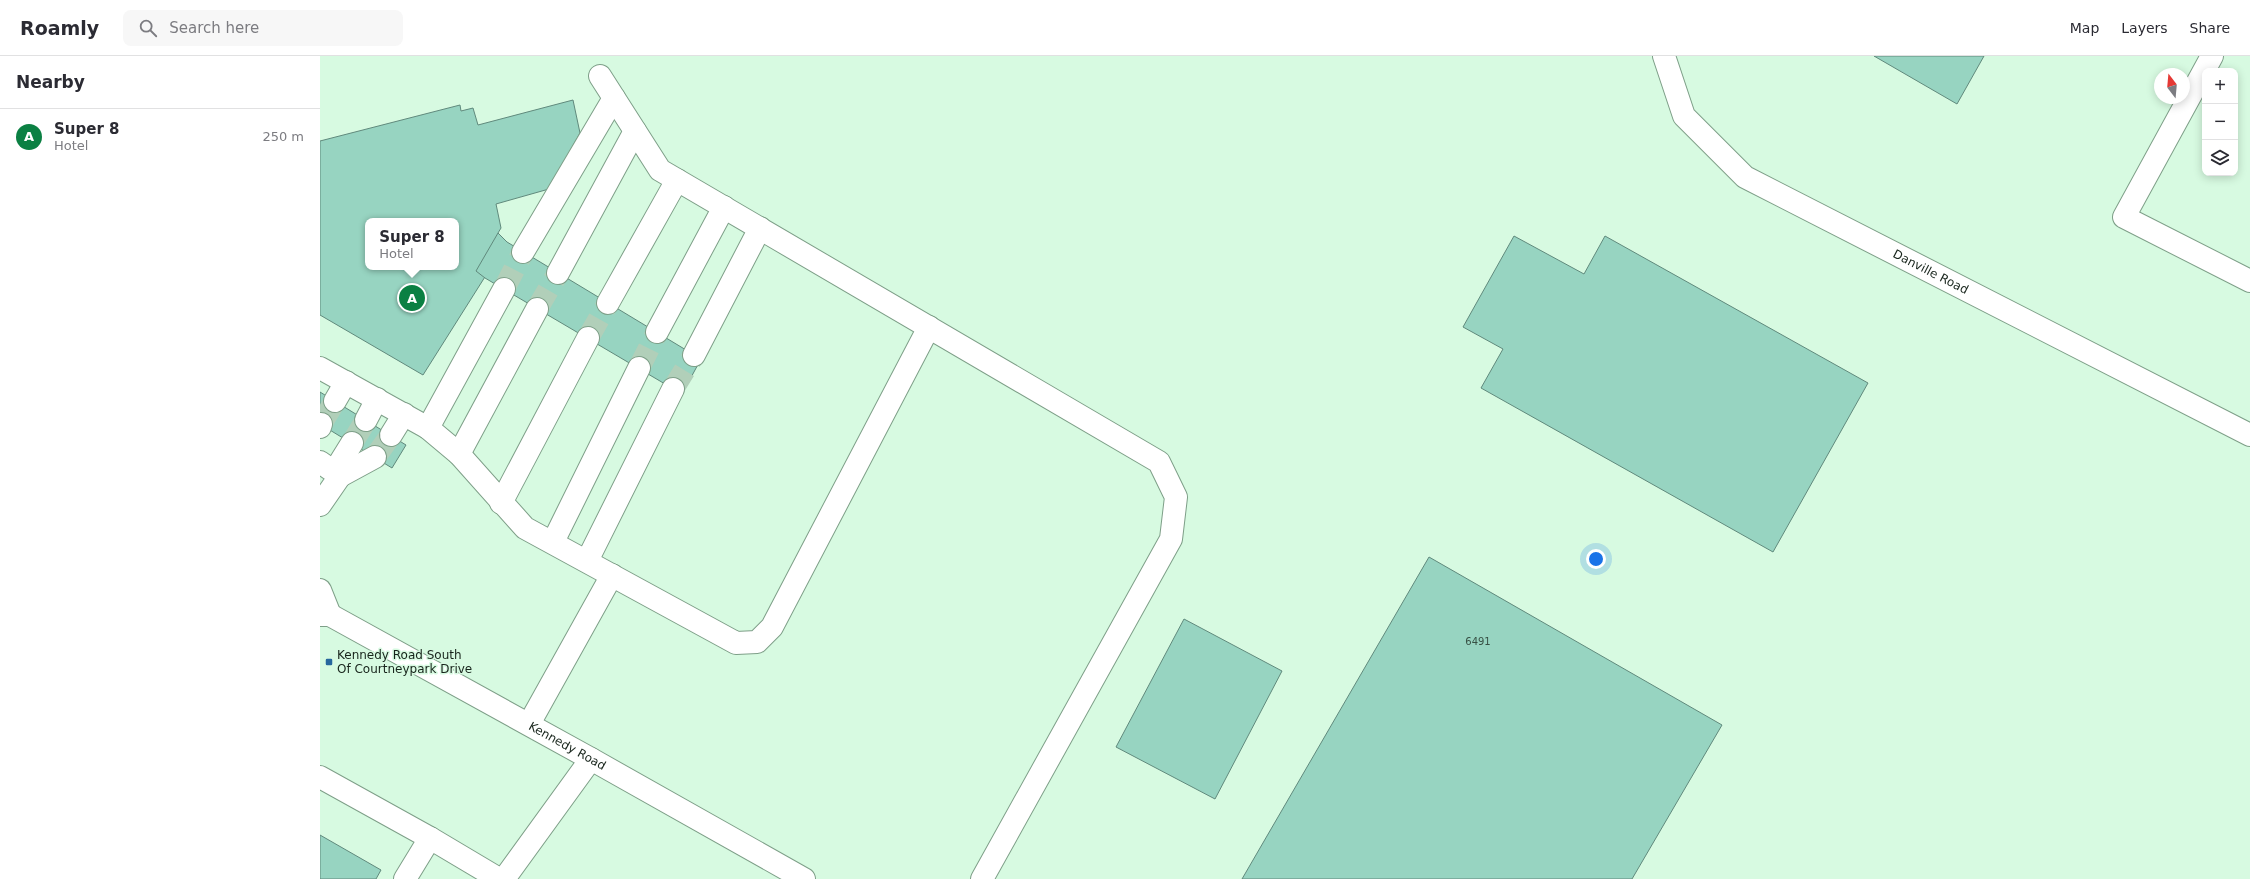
<!DOCTYPE html>
<html lang="en">
<head>
<meta charset="utf-8">
<style>
  :root { --surface:#fff; --page:#f7f7f7; --text:#2b2b33; --muted:#7c7c81; --line:#e1e1e2; --accent:#0b8043 }
  body { margin:0; font-family:"DejaVu Sans",sans-serif; background:var(--page); color:var(--text) }
  .controls { position:absolute; right:12px; top:12px; display:grid; overflow:hidden; border-radius:8px; box-shadow:0 2px 10px #0003 }
  .controls button { width:36px; height:36px; display:grid; place-items:center; padding:0; border:0; border-bottom:1px solid var(--line); background:var(--surface); color:var(--text); font:20px sans-serif }
  .compass { position:absolute; left:1834px; top:12px; width:36px; height:36px; border-radius:50%; background:var(--surface); box-shadow:0 2px 10px #0003; rotate:344deg }
  .you { position:absolute; left:1276px; top:503px; width:14px; height:14px; margin:-10px; border:3px solid #fff; border-radius:50%; background:#1a73e8; box-shadow:0 0 0 6px #1a73e833 }
  .badge { display:grid; place-items:center; width:26px; height:26px; border-radius:50%; background:var(--accent); color:#fff; font-size:13px; font-weight:700 }
  .pin { position:absolute; translate:-50% -50%; border:2px solid #fff; box-shadow:0 1px 4px #0006 }
  .popup { position:absolute; left:45px; top:162px; width:94px; height:52px; box-sizing:border-box; display:grid; place-content:center; border-radius:8px; background:var(--surface); filter:drop-shadow(0 1px 3px #0005); font-size:13px; white-space:nowrap; color:var(--muted) }
  .popup b { font-size:15px; color:var(--text) }
  .popup::after { content:''; position:absolute; left:50%; top:100%; margin-left:-8px; border:8px solid transparent; border-top-color:var(--surface) }
  .list { margin:0; padding:0; list-style:none }
  h2 { display:flex; justify-content:space-between; align-items:center; height:52px; margin:0; padding:0 16px; font-size:17px }
  h2 small { font-size:13px; font-weight:400; color:var(--muted) }
  .list li { display:grid; grid-template-columns:26px 1fr auto; gap:12px; align-items:center; box-sizing:border-box; height:56px; padding:0 16px; border-top:1px solid var(--line) }
  .list b { display:block; font-size:15px; white-space:nowrap }
  .list p { margin:0; font-size:13px; white-space:nowrap; color:var(--muted) }
  .list em { font-size:13px; font-style:normal; color:var(--muted) }
  .icon { flex:none; width:22px; height:22px; fill:none; stroke:currentColor; stroke-width:2; stroke-linecap:round; stroke-linejoin:round }
  .map { position:relative; flex:none; width:1930px; height:823px; overflow:hidden }
  header { display:flex; align-items:center; gap:24px; box-sizing:border-box; height:56px; padding:0 20px; background:var(--surface); border-bottom:1px solid var(--line) }
  header strong { font-size:19px }
  nav { display:flex; gap:22px; margin-inline-start:auto; font-size:14px }
  .search { width:280px; height:36px; background:var(--page); display:flex; align-items:center; gap:10px; box-sizing:border-box; padding:0 14px; border-radius:8px; color:var(--muted); font-size:15px }
  main { display:flex }
  aside { flex:1; background:var(--surface) }
  .map>svg:first-child { display:block }
</style>
</head>
<body>
<header>
<strong>Roamly</strong>
<div class="search"><svg class="icon" aria-label="search" viewBox="0 0 24 24"><circle cx="10" cy="10" r="6"/><path d="M15 15l6 6"/></svg>Search here</div>
<nav><a>Map</a><a>Layers</a><a>Share</a></nav>
</header>
<main>
<aside>
<h2>Nearby<small></small></h2>
<ul class="list">
<li><span class="badge">A</span><div><b>Super 8</b><p>Hotel</p></div><em>250 m</em></li>
</ul>
</aside>
<div class="map">
<svg width="1930" height="823" viewBox="0 0 1930 823">
  <rect width="100%" height="100%" fill="#d7fae1"/>
  <g fill="#97d4c1" stroke="#60897c" fill-rule="evenodd">
    <path d="M 1554,0 L 1664,0 L 1637,48 Z"/>
    <path d="M 253,44 L 260,77 L 229,133 L 176,148 L 181,172 L 178,177 L 187,186 L 103,319 L 0,259 L 0,85 L 140,49 L 141,55 L 153,52 L 158,69 ZM 48,165 L 136,165 L 136,211 L 48,211 Z"/>
    <path d="M 178,177 L 187,186 L 381,303 L 362,338 L 165,222 L 156,215 Z"/>
    <path d="M 1194,180 L 1264,218 L 1285,180 L 1548,327 L 1453,496 L 1161,332 L 1183,293 L 1143,271 Z"/>
    <path d="M 0,336 L 86,389 L 72,412 L 0,368 Z"/>
    <path d="M 1109,501 L 1402,669 L 1312,823 L 922,823 Z"/>
    <path d="M 864,563 L 962,615 L 895,743 L 796,691 Z"/>
    <path d="M 0,779 L 61,814 L 56,823 L 0,823 Z"/>
  </g>
  <g fill="none" stroke-linecap="round" stroke-linejoin="round">
    <g stroke="#b1cfb9" stroke-width="22" stroke-dasharray="22 11" stroke-linecap="butt">
      <path d="M 184,233 L 203,196"/>
      <path d="M 217,253 L 238,217"/>
      <path d="M 268,282 L 288,247"/>
      <path d="M 319,312 L 337,276"/>
      <path d="M 353,333 L 374,299"/>
      <path d="M 1,368 L 15,345"/>
      <path d="M 32,387 L 46,364"/>
      <path d="M 55,401 L 71,379"/>
    </g>
    <g stroke="#7e9f88" stroke-width="24">
      <g id="minor">
        <path id="s1" d="M 1344,0 L 1364,60 L 1425,121 L 1930,379"/>
        <path d="M 1892,0 L 1804,161 L 1930,225"/>
        <path d="M 280,20 L 340,114 L 839,406 L 856,441 L 851,483 L 662,823"/>
        <path d="M 203,196 L 294,42"/>
        <path d="M 238,217 L 315,75"/>
        <path d="M 184,233 L 108,372 L 139,398 L 205,472 L 416,587 L 437,586 L 452,571 L 609,271"/>
        <path d="M 288,247 L 357,124"/>
        <path d="M 337,276 L 404,151"/>
        <path d="M 374,299 L 440,172"/>
        <path d="M 0,312 L 108,372"/>
        <path d="M 15,345 L 26,326"/>
        <path d="M 46,364 L 57,343"/>
        <path d="M 0,371 L 1,368"/>
        <path d="M 71,379 L 84,358"/>
        <path d="M 139,398 L 217,253"/>
        <path d="M 0,406 L 20,420 L 0,449"/>
        <path d="M 14,416 L 32,387"/>
        <path d="M 20,420 L 55,401"/>
        <path d="M 181,447 L 268,282"/>
        <path d="M 233,486 L 319,312"/>
        <path d="M 267,505 L 353,333"/>
        <path d="M 209,668 L 292,519"/>
        <path d="M 0,721 L 110,782 L 179,823"/>
        <path d="M 85,823 L 110,782"/>
        <path d="M 184,823 L 271,703"/>
      </g>
    </g>
    <g stroke="#7e9f88" stroke-width="24">
      <g id="major">
        <path d="M 0,534 L 10,559"/>
        <path id="s2" d="M 0,559 L 10,559 L 271,703 L 484,823"/>
      </g>
    </g>
    <use href="#minor" stroke="#fff" stroke-width="22"/>
    <use href="#major" stroke="#fff" stroke-width="22"/>
  </g>
  <rect fill="#26679d" stroke="#d7fae1" stroke-width="1.5" x="5" y="602" width="8" height="8" rx="2"/>
  <g text-anchor="middle" dominant-baseline="central" stroke-width="3" stroke-linejoin="round" paint-order="stroke">
    <g font-size="10" fill="#375044">
      <text x="1158" y="585">6491</text>
    </g>
    <g font-size="12" fill="#17241b" stroke="#d7fae1">
      <text stroke="none"><textPath href="#s1" startOffset="358">Danville Road</textPath></text>
      <text stroke="none"><textPath href="#s2" startOffset="281">Kennedy Road</textPath></text>
    </g>
    <g font-size="12" fill="#17241b" stroke="#d7fae1" text-anchor="start">
      <text x="17" y="599">Kennedy Road South<tspan x="17" dy="14">Of Courtneypark Drive</tspan></text>
    </g>
  </g>
</svg>
<div class="controls">
<button>+</button>
<button>−</button>
<button><svg class="icon" aria-label="layers" viewBox="0 0 24 24"><path d="M12 4l9 5-9 5-9-5zM3 14l9 5 9-5"/></svg></button>
</div>
<svg class="compass" viewBox="-18 -18 36 36"><path d="M0-13l5 13h-10z" fill="#e53935"/><path d="M0 13l5-13h-10z" fill="#7c7c81"/></svg>
<div class="you"></div>
<div class="pin badge" style="left:92px;top:242px">A</div>
<div class="popup"><b>Super 8</b>Hotel</div>
</div>
</main>
</body>
</html>
